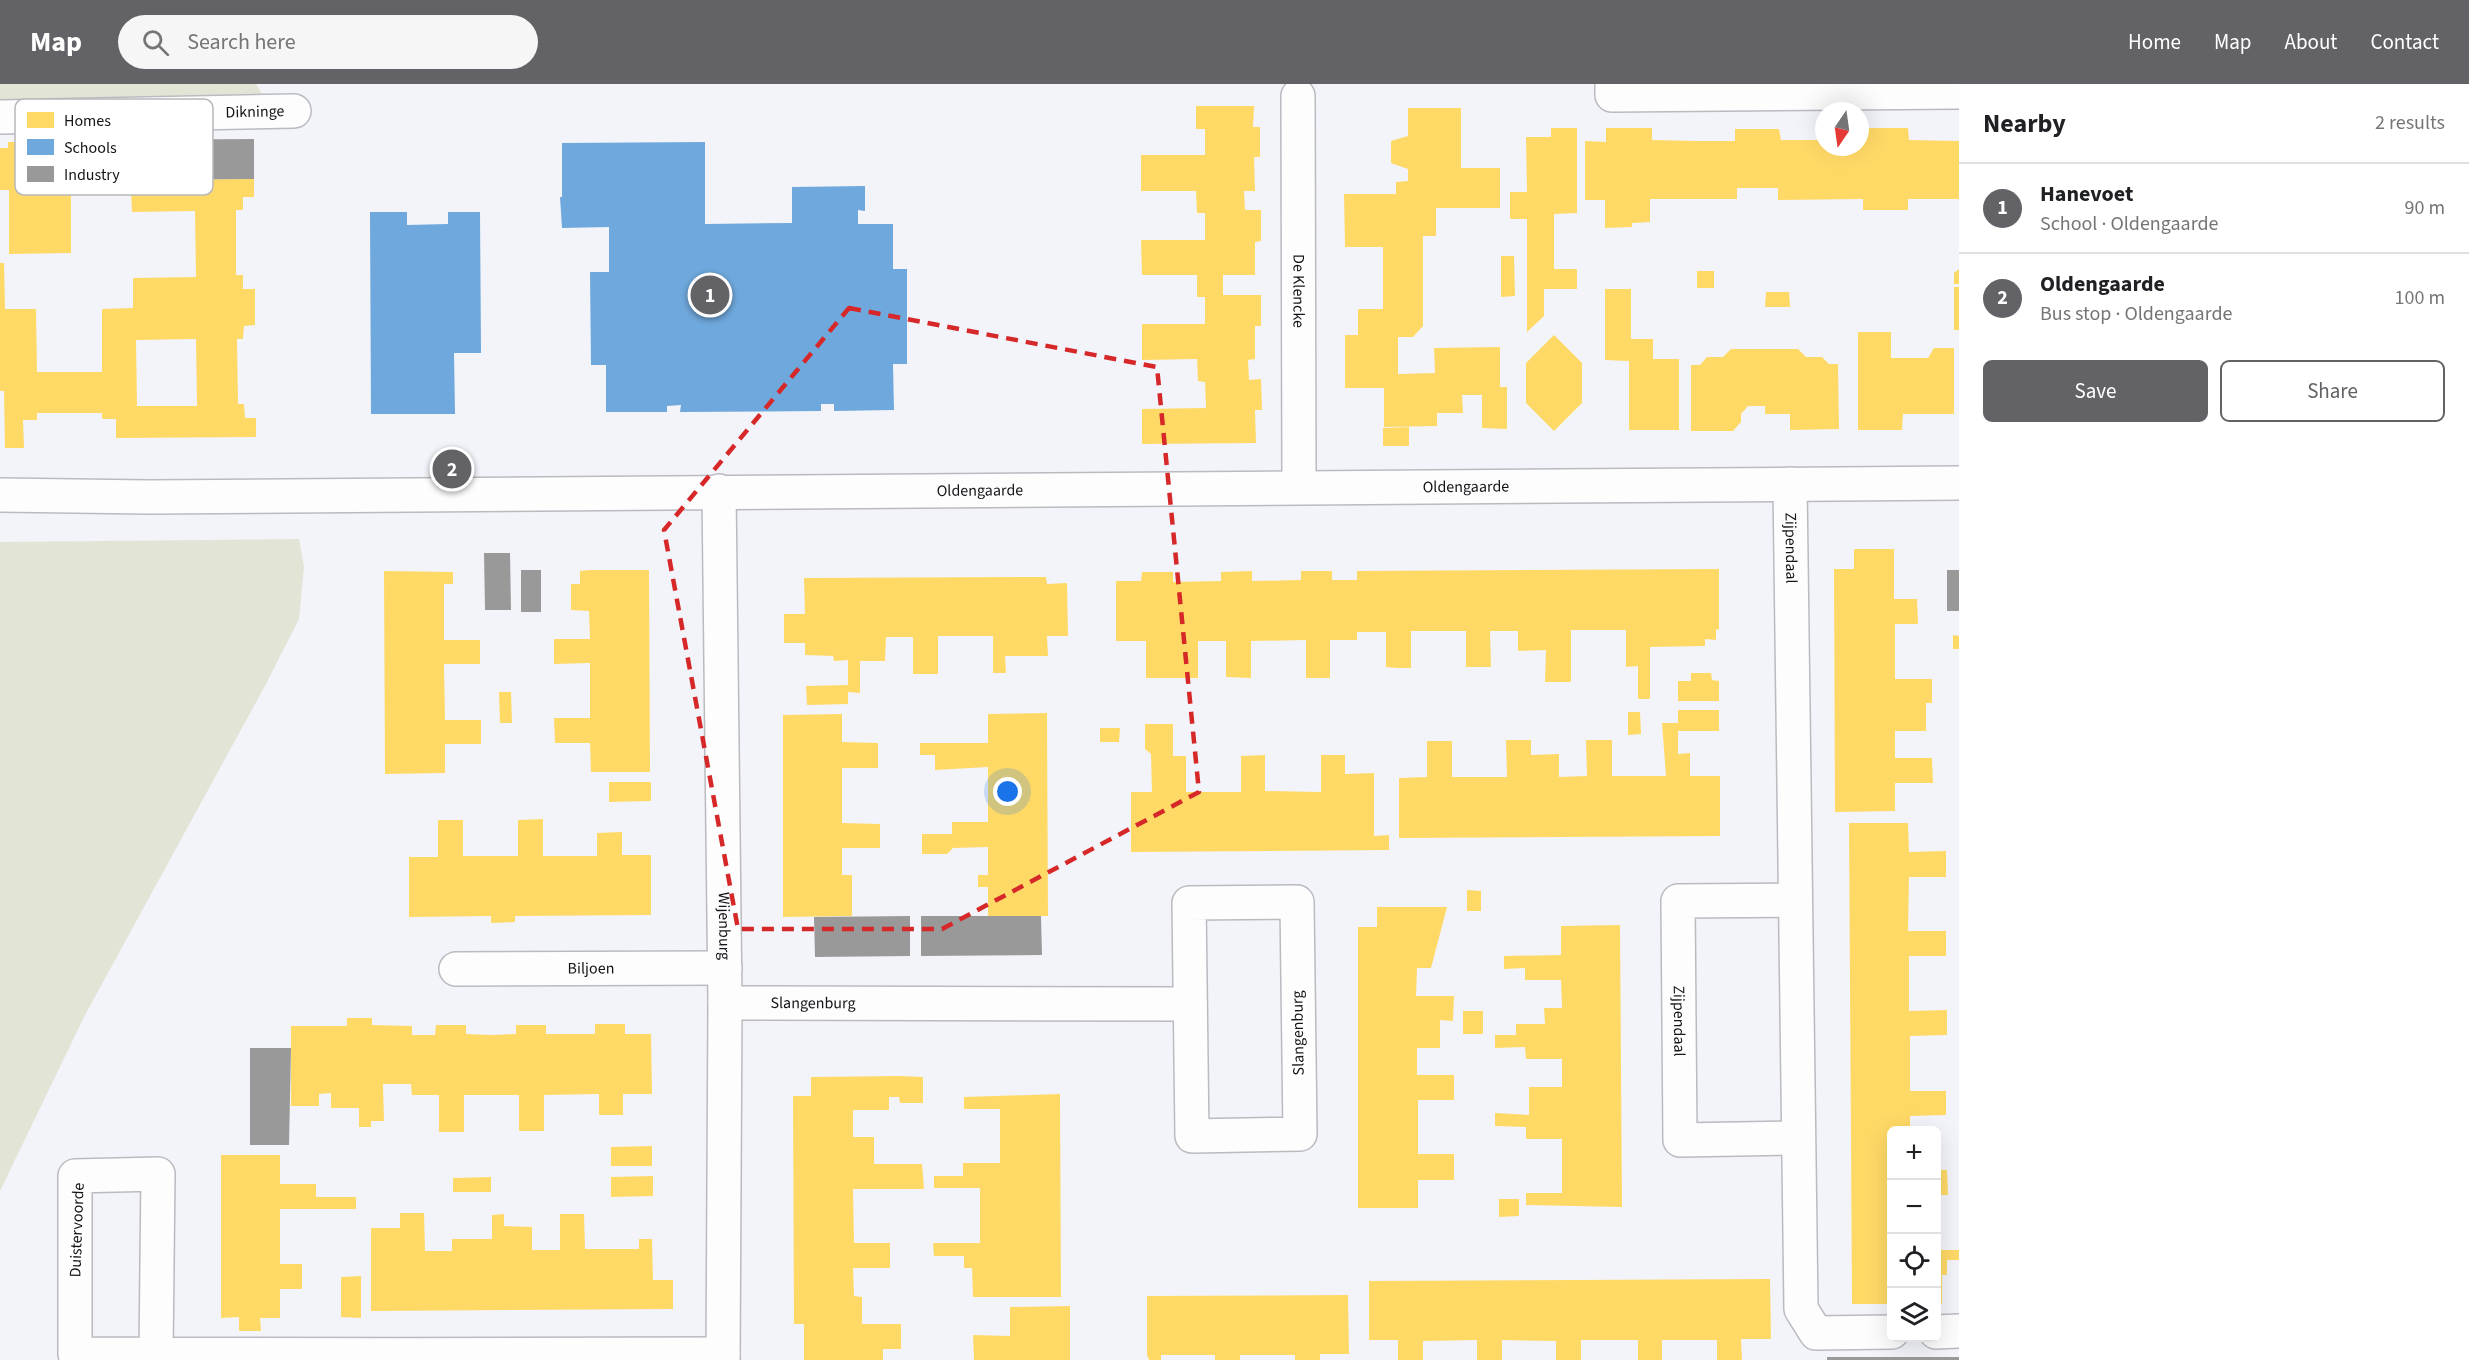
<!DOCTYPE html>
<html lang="en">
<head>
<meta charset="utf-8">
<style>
  :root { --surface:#fff; --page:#f6f6f6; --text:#202124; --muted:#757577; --line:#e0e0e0; --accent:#626267 }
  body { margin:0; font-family:"Source Sans 3",sans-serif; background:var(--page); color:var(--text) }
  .controls { position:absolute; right:18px; bottom:18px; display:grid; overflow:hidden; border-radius:9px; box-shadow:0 6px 24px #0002 }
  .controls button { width:54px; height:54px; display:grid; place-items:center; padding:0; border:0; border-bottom:2px solid var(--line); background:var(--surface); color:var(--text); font:30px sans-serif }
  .compass { position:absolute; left:1815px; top:18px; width:54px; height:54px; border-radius:50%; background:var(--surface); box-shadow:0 6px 24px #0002; rotate:193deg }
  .you { position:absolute; left:1008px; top:708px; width:21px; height:21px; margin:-15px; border:4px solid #fff; border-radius:50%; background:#1a73e8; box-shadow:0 0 0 9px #1a73e833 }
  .badge { display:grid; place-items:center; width:39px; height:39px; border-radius:50%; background:var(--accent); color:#fff; font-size:20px; font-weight:700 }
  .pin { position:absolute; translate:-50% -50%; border:3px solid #fff; box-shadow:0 2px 6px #0006 }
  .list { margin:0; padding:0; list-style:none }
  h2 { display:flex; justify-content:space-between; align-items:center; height:78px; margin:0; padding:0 24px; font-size:26px }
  h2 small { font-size:20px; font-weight:400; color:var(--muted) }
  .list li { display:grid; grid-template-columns:39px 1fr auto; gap:18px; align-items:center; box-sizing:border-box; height:90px; padding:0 24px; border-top:2px solid var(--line) }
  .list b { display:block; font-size:22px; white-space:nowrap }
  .list p { margin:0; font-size:20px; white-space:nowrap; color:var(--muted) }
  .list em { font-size:20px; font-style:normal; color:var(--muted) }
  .actions { display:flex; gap:12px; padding:18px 24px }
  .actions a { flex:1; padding:14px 0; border:2px solid var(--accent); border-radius:9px; text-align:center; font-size:21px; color:var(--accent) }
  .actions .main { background:var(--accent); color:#fff }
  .icon { flex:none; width:33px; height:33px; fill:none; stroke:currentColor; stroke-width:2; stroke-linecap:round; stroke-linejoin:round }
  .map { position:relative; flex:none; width:1959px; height:1276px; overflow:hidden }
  header { display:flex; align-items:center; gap:36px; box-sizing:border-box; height:84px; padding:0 30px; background:var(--accent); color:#fff }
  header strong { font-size:28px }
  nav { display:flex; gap:33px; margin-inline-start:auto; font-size:21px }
  .search { width:420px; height:54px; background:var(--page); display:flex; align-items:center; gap:15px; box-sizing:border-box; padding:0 21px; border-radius:33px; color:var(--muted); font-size:22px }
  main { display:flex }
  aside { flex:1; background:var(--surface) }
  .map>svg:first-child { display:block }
</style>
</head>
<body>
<header>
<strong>Map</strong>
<div class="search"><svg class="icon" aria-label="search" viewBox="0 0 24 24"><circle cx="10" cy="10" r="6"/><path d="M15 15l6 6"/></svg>Search here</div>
<nav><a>Home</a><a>Map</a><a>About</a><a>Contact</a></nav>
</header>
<main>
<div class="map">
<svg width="1959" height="1276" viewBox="0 0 1959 1276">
  <rect width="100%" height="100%" fill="#f2f4fa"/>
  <g fill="#e2e5d5">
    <path d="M 0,0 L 256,0 L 265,15 L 0,16 Z"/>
    <path d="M 299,455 L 304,483 L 299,535 L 266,600 L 85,931 L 0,1107 L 0,458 Z"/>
  </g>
  <g fill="#ffd966" fill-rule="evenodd">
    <path d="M 1196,22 L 1254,22 L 1253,43 L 1260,43 L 1260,73 L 1254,73 L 1255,107 L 1244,107 L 1245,126 L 1261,126 L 1261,157 L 1255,158 L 1255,191 L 1223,191 L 1223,211 L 1261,211 L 1261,242 L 1255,242 L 1255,275 L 1248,276 L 1249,296 L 1261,295 L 1262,326 L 1255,326 L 1256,359 L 1142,360 L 1142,325 L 1206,324 L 1205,298 L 1198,297 L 1197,275 L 1142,276 L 1142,240 L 1205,240 L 1205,213 L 1197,213 L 1197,191 L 1142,191 L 1141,156 L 1205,156 L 1205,129 L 1197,129 L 1196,107 L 1141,107 L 1141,71 L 1205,71 L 1205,45 L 1196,45 Z"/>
    <path d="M 1408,24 L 1461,24 L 1461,84 L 1500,84 L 1500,124 L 1436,124 L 1436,152 L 1423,152 L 1423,242 L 1413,253 L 1398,253 L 1398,290 L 1435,289 L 1434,264 L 1500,263 L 1500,303 L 1507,303 L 1507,345 L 1482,344 L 1482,311 L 1462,311 L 1463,329 L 1437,329 L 1437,342 L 1384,343 L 1384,304 L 1345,304 L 1345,251 L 1358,251 L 1358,225 L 1383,225 L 1383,163 L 1345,163 L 1344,110 L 1396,110 L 1396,98 L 1408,97 L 1408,85 L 1391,79 L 1391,57 L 1408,52 Z"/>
    <path d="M 1551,44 L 1577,44 L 1577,129 L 1554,130 L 1554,185 L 1577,185 L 1577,205 L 1544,205 L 1544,232 L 1527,248 L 1527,135 L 1510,135 L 1510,108 L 1527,108 L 1526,53 L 1551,53 Z"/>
    <path d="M 1606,44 L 1652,44 L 1652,56 L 1695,57 L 1735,57 L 1735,45 L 1779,45 L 1781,56 L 1823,56 L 1824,63 L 1860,63 L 1860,58 L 1863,58 L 1864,44 L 1908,44 L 1909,56 L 1959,57 L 1959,115 L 1908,115 L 1908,126 L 1863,126 L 1863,115 L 1778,116 L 1778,104 L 1737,104 L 1737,115 L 1650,115 L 1650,138 L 1632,139 L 1632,143 L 1605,144 L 1605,116 L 1585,116 L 1585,57 L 1606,58 Z"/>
    <path d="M 21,46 L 57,46 L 57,57 L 71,57 L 71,64 L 123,63 L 124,96 L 254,95 L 254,113 L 243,113 L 243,126 L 236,126 L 236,191 L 243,191 L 243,205 L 255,205 L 255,241 L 244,242 L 243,255 L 237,255 L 238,320 L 244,320 L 245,334 L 256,334 L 256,353 L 116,354 L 116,335 L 102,335 L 102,329 L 37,329 L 37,336 L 23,336 L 24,364 L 5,364 L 4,307 L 0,307 L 0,179 L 4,179 L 5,225 L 36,225 L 37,288 L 102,288 L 102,225 L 133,224 L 133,194 L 196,193 L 195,127 L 132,128 L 131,105 L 71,105 L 71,169 L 9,170 L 9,106 L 0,106 L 0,64 L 8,64 L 8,58 L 21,58 ZM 196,255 L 197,322 L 137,322 L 136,256 Z"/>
    <path d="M 1501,172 L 1514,172 L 1515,212 L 1501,213 Z"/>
    <path d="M 1959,185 L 1959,200 L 1954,200 L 1954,189 Z"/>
    <rect x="1697" y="187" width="17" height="17"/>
    <rect x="1954" y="203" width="5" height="43"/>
    <path d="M 1605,205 L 1631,205 L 1631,255 L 1653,255 L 1653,275 L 1679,275 L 1679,346 L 1629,346 L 1629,277 L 1605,276 Z"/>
    <path d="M 1766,208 L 1789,208 L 1790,223 L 1765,223 Z"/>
    <path d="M 1858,248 L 1891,248 L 1891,274 L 1928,274 L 1934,264 L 1954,264 L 1954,330 L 1903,330 L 1902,346 L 1858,346 Z"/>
    <path d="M 1554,251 L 1582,279 L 1582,319 L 1554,347 L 1526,319 L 1526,279 Z"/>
    <path d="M 1731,265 L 1798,265 L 1806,273 L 1822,273 L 1829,280 L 1838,280 L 1839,345 L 1790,346 L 1790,330 L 1765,330 L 1765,322 L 1748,322 L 1741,330 L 1741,338 L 1733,347 L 1691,347 L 1691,281 L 1700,281 L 1707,273 L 1723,273 Z"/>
    <path d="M 1409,343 L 1409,362 L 1383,362 L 1383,344 Z"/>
    <path d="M 1854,465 L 1894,465 L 1894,515 L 1917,515 L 1918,540 L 1895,540 L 1895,595 L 1932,595 L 1932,619 L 1926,619 L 1926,647 L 1895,647 L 1895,674 L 1932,674 L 1933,699 L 1895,699 L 1895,727 L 1835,728 L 1834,485 L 1854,485 Z"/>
    <path d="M 1719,485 L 1719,546 L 1716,545 L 1716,556 L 1705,555 L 1705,562 L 1650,563 L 1650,615 L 1638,615 L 1638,582 L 1626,583 L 1626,546 L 1571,546 L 1571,598 L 1545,598 L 1546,566 L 1518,567 L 1518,547 L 1490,547 L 1491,583 L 1466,583 L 1466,547 L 1411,547 L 1411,584 L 1398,584 L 1386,583 L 1386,548 L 1357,548 L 1357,556 L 1330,556 L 1330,594 L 1306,594 L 1306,556 L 1304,556 L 1251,557 L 1251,594 L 1226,593 L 1226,557 L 1198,557 L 1198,594 L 1146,594 L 1146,557 L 1116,557 L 1116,497 L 1141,497 L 1142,488 L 1173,488 L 1173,498 L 1221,497 L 1221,488 L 1252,487 L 1252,497 L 1301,496 L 1301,487 L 1332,487 L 1332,496 L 1357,496 L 1357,487 Z"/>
    <path d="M 590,486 L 649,486 L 650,688 L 591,688 L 590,659 L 555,659 L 554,634 L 590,634 L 590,579 L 554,580 L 554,555 L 590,555 L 589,527 L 571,526 L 571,500 L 580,500 L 580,487 Z"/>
    <path d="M 384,487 L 453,488 L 453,500 L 444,500 L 444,556 L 480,556 L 480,580 L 444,580 L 445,636 L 481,636 L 481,660 L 445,660 L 445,689 L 385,690 Z"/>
    <path d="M 1046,493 L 1047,500 L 1067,499 L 1068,552 L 1047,552 L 1048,572 L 1005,572 L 1006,589 L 993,589 L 993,552 L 938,552 L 938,590 L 913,590 L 913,553 L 886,553 L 885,577 L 860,577 L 860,609 L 848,608 L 848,620 L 807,621 L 806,602 L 848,601 L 848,576 L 834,577 L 833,572 L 805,571 L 805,559 L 784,559 L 784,530 L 805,530 L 804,494 Z"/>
    <path d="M 1953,551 L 1959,552 L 1959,565 L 1953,565 Z"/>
    <path d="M 1691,589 L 1711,589 L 1712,596 L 1719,597 L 1719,617 L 1678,617 L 1678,597 L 1691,597 Z"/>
    <path d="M 499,608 L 511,608 L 512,639 L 500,639 Z"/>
    <path d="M 1678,626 L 1719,626 L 1719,647 L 1678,647 L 1678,670 L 1690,669 L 1690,692 L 1720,692 L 1720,752 L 1399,754 L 1399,694 L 1427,693 L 1427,657 L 1452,657 L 1452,693 L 1507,693 L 1506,656 L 1531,656 L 1531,671 L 1559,670 L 1559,693 L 1587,692 L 1586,656 L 1612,656 L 1612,692 L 1666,692 L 1662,639 L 1678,639 Z"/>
    <path d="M 1628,628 L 1640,628 L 1641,650 L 1628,651 Z"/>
    <path d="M 1047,629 L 1048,832 L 988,832 L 988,803 L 978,803 L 978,791 L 988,791 L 988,763 L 953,764 L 947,770 L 922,770 L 922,750 L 952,750 L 952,738 L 988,738 L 988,683 L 935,686 L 935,671 L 920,671 L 920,659 L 988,659 L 988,630 Z"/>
    <path d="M 842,630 L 842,658 L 878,659 L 878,684 L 842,684 L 842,739 L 880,740 L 880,764 L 842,764 L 842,791 L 852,791 L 852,832 L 783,833 L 783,631 Z"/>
    <path d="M 1145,640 L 1173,640 L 1173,672 L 1186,672 L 1186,708 L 1241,708 L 1241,672 L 1265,671 L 1265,707 L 1321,708 L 1321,671 L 1345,671 L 1345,690 L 1374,689 L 1374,752 L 1389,751 L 1389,766 L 1131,768 L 1131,708 L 1152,708 L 1151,670 L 1145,665 Z"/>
    <path d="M 1100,644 L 1120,644 L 1119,658 L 1100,658 Z"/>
    <path d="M 609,698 L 651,698 L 651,717 L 609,718 Z"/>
    <path d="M 543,735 L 543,772 L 597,772 L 597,749 L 622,748 L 622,771 L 651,771 L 651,831 L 515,832 L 515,838 L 491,839 L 491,832 L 409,833 L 409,773 L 438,773 L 438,736 L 463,736 L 463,772 L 518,772 L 518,736 Z"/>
    <path d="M 1849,739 L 1908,739 L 1909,768 L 1946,767 L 1946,793 L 1909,793 L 1908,847 L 1946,847 L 1946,872 L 1909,872 L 1909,927 L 1947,926 L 1947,951 L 1910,952 L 1910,1007 L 1946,1007 L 1946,1031 L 1910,1032 L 1910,1046 L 1892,1046 L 1892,1220 L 1852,1220 Z"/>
    <path d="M 1467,806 L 1481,807 L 1481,827 L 1467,827 Z"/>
    <path d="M 1377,823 L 1447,823 L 1431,884 L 1417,884 L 1416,912 L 1454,912 L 1453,937 L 1440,936 L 1440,964 L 1417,964 L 1417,991 L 1454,991 L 1454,1016 L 1418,1016 L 1418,1070 L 1454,1070 L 1454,1096 L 1418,1096 L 1418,1124 L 1358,1124 L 1358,843 L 1377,843 Z"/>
    <path d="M 1620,841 L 1622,1123 L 1526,1121 L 1526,1109 L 1562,1109 L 1562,1055 L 1526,1055 L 1526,1043 L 1495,1042 L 1495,1029 L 1529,1031 L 1529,1003 L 1562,1003 L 1562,975 L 1526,975 L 1525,963 L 1495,964 L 1495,951 L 1516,951 L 1516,940 L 1545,940 L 1544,924 L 1562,924 L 1561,896 L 1525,896 L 1525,884 L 1504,885 L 1504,872 L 1561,871 L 1561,842 Z"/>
    <rect x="1463" y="927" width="20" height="23"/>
    <path d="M 347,934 L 372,934 L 372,941 L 412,942 L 412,951 L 435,951 L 436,941 L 466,941 L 466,950 L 491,951 L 516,950 L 516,941 L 546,941 L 546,950 L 595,950 L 595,940 L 625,940 L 625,950 L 651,950 L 652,1010 L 623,1010 L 623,1031 L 599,1031 L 599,1010 L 544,1011 L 544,1047 L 519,1047 L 519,1011 L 464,1011 L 464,1048 L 439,1048 L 439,1011 L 412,1011 L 411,1000 L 383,1000 L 384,1037 L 371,1037 L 371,1043 L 359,1043 L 359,1024 L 331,1024 L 331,1009 L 319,1010 L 319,1022 L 291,1022 L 291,942 L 347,942 Z"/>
    <path d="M 899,992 L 923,993 L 923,1019 L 900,1019 L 899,1013 L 889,1013 L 889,1026 L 853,1026 L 853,1053 L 874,1053 L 874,1080 L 922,1080 L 924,1105 L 853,1105 L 854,1159 L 890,1159 L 890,1184 L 853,1184 L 854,1212 L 862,1213 L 862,1240 L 901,1240 L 901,1265 L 883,1265 L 883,1276 L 804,1276 L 804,1240 L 794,1240 L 793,1012 L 811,1012 L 811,993 Z"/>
    <path d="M 1060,1010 L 1061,1213 L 973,1213 L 972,1184 L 964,1184 L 964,1172 L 934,1172 L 933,1159 L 980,1159 L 980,1104 L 934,1104 L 934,1092 L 963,1092 L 963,1079 L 1000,1079 L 1000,1025 L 964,1025 L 964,1013 Z"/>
    <path d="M 652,1062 L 652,1082 L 611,1082 L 611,1063 Z"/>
    <path d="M 221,1071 L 280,1071 L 280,1100 L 316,1100 L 316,1113 L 356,1113 L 356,1125 L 280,1125 L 280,1180 L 302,1180 L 302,1205 L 280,1205 L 280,1234 L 260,1234 L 261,1247 L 239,1247 L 239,1233 L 221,1234 Z"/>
    <path d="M 1936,1086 L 1947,1086 L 1948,1111 L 1936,1111 Z"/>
    <path d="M 653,1092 L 653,1112 L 611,1113 L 611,1093 Z"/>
    <path d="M 491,1093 L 491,1108 L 453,1108 L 453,1094 Z"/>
    <path d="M 1499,1115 L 1519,1115 L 1519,1132 L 1499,1133 Z"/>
    <path d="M 400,1129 L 424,1129 L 425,1167 L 452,1167 L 452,1155 L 492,1155 L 492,1131 L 504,1130 L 504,1142 L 532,1143 L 532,1166 L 560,1166 L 560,1130 L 584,1130 L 585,1165 L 639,1165 L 639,1155 L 652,1155 L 653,1196 L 673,1196 L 673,1225 L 371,1227 L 371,1144 L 400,1144 Z"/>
    <path d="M 1936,1166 L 1959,1166 L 1959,1176 L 1947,1176 L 1947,1191 L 1942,1191 L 1942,1220 L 1936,1220 Z"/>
    <path d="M 361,1192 L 361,1234 L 341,1233 L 341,1193 Z"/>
    <path d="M 1770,1195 L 1771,1255 L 1741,1255 L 1742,1276 L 1717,1276 L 1717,1256 L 1662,1256 L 1662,1276 L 1638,1276 L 1638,1256 L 1581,1256 L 1581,1276 L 1556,1276 L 1556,1257 L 1502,1256 L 1502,1276 L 1477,1276 L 1477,1256 L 1423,1257 L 1423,1276 L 1398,1276 L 1398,1256 L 1369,1256 L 1369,1197 Z"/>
    <path d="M 1348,1211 L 1349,1270 L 1320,1270 L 1320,1276 L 1295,1276 L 1295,1271 L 1240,1271 L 1240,1276 L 1215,1276 L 1215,1271 L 1161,1271 L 1161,1276 L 1149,1276 L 1147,1271 L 1147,1212 Z"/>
    <path d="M 1070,1222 L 1070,1276 L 974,1276 L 973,1251 L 1010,1252 L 1010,1223 Z"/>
  </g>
  <g fill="#6fa8dc">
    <path d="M 705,58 L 705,140 L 792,139 L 792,103 L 865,102 L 865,127 L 858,126 L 858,140 L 893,140 L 893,185 L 907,185 L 907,280 L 893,280 L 894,326 L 834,327 L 834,320 L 821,320 L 821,327 L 680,328 L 681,321 L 667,322 L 667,328 L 606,328 L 606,281 L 591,281 L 590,188 L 609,188 L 609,143 L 562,144 L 560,113 L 562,113 L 562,59 Z"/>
    <path d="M 370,128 L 407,128 L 407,141 L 448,140 L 448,128 L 480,128 L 481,269 L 454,269 L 455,330 L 371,330 Z"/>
  </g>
  <g fill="#999">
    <path d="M 254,55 L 254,95 L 124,96 L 123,56 Z"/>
    <path d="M 484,469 L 510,469 L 511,526 L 485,526 Z"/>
    <rect x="521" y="486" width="20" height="42"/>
    <rect x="1947" y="486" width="12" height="41"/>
    <path d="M 910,832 L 910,872 L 815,873 L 814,833 Z"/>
    <path d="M 921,832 L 1041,832 L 1042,871 L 921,872 Z"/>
    <path d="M 250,964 L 291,964 L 289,1061 L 250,1061 Z"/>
    <rect x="1827" y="1273" width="132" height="3"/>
  </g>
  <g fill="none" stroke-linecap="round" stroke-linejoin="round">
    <g stroke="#babbc0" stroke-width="36">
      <g id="minor">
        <path d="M 1612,0 L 1612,11 L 1959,8"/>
        <path id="s1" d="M 1298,12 L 1299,403"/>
        <path id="s2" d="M 0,33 L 294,27"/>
        <path id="s3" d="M 1790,400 L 1801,1225 L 1816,1249 L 1892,1248"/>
        <path id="s4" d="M 719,407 L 725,919 L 723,1276"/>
        <path id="s5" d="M 0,411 L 149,413 L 1959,399"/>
        <path id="s6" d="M 1795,816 L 1678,817 L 1680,1056 L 1798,1054"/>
        <path d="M 1297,818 L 1300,1050 L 1192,1052 L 1189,819 Z"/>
        <path id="s7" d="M 456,885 L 725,884"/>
        <path id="s8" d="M 725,919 L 1190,920"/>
        <path d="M 1936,1248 L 1959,1247"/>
        <path d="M 156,1270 L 158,1090 L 75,1092 L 75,1270 C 291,1271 507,1271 723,1270"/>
      </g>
    </g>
    <use href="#minor" stroke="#fdfdfe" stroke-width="33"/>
  </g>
  <path fill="none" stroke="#d62828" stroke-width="4.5" stroke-dasharray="12 8" stroke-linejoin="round" d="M 849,224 L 1157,283 L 1199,708 L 942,845 L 738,845 L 664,446 Z"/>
  <g text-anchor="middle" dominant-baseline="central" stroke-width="6" stroke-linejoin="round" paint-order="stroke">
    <g font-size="16" fill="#141418" stroke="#fff">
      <text stroke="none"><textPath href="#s2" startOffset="255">Dikninge</textPath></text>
      <text stroke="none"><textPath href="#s1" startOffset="195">De Klencke</textPath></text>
      <text stroke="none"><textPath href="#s5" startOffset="1466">Oldengaarde</textPath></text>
      <text stroke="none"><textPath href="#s5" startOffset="980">Oldengaarde</textPath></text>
      <text stroke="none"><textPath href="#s3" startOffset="64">Zijpendaal</textPath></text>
      <text stroke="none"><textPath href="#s4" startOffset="435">Wijenburg</textPath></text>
      <text stroke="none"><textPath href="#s7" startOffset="135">Biljoen</textPath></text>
      <text stroke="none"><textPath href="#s8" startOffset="88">Slangenburg</textPath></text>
      <text stroke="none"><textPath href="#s6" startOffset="237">Zijpendaal</textPath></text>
      <text transform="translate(1298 949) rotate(-91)">Slangenburg</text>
      <text transform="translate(77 1146) rotate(-88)">Duistervoorde</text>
    </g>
  </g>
  <rect x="15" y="15" width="198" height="96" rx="9" fill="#fff" stroke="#b8b8ba" stroke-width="1.5"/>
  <rect x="27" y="28" width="27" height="16" fill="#ffd966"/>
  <rect x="27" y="55" width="27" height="16" fill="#6fa8dc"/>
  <rect x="27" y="82" width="27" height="16" fill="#999"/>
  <g font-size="16" fill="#141418">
    <text x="64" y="42">Homes</text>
    <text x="64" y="69">Schools</text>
    <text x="64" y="96">Industry</text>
  </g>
</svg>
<div class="controls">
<button>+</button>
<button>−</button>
<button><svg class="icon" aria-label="locate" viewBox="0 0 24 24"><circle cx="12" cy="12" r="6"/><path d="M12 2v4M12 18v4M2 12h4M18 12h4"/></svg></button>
<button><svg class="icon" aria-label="layers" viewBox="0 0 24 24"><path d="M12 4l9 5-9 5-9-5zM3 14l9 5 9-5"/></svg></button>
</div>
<svg class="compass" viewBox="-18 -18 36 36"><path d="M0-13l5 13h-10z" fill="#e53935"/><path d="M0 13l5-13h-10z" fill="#757577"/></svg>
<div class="you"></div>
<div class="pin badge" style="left:710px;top:211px">1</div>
<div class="pin badge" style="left:452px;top:385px">2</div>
</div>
<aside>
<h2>Nearby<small>2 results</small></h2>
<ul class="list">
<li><span class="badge">1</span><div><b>Hanevoet</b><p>School · Oldengaarde</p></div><em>90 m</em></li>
<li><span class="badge">2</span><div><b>Oldengaarde</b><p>Bus stop · Oldengaarde</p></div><em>100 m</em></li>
</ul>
<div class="actions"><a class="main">Save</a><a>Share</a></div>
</aside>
</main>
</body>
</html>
